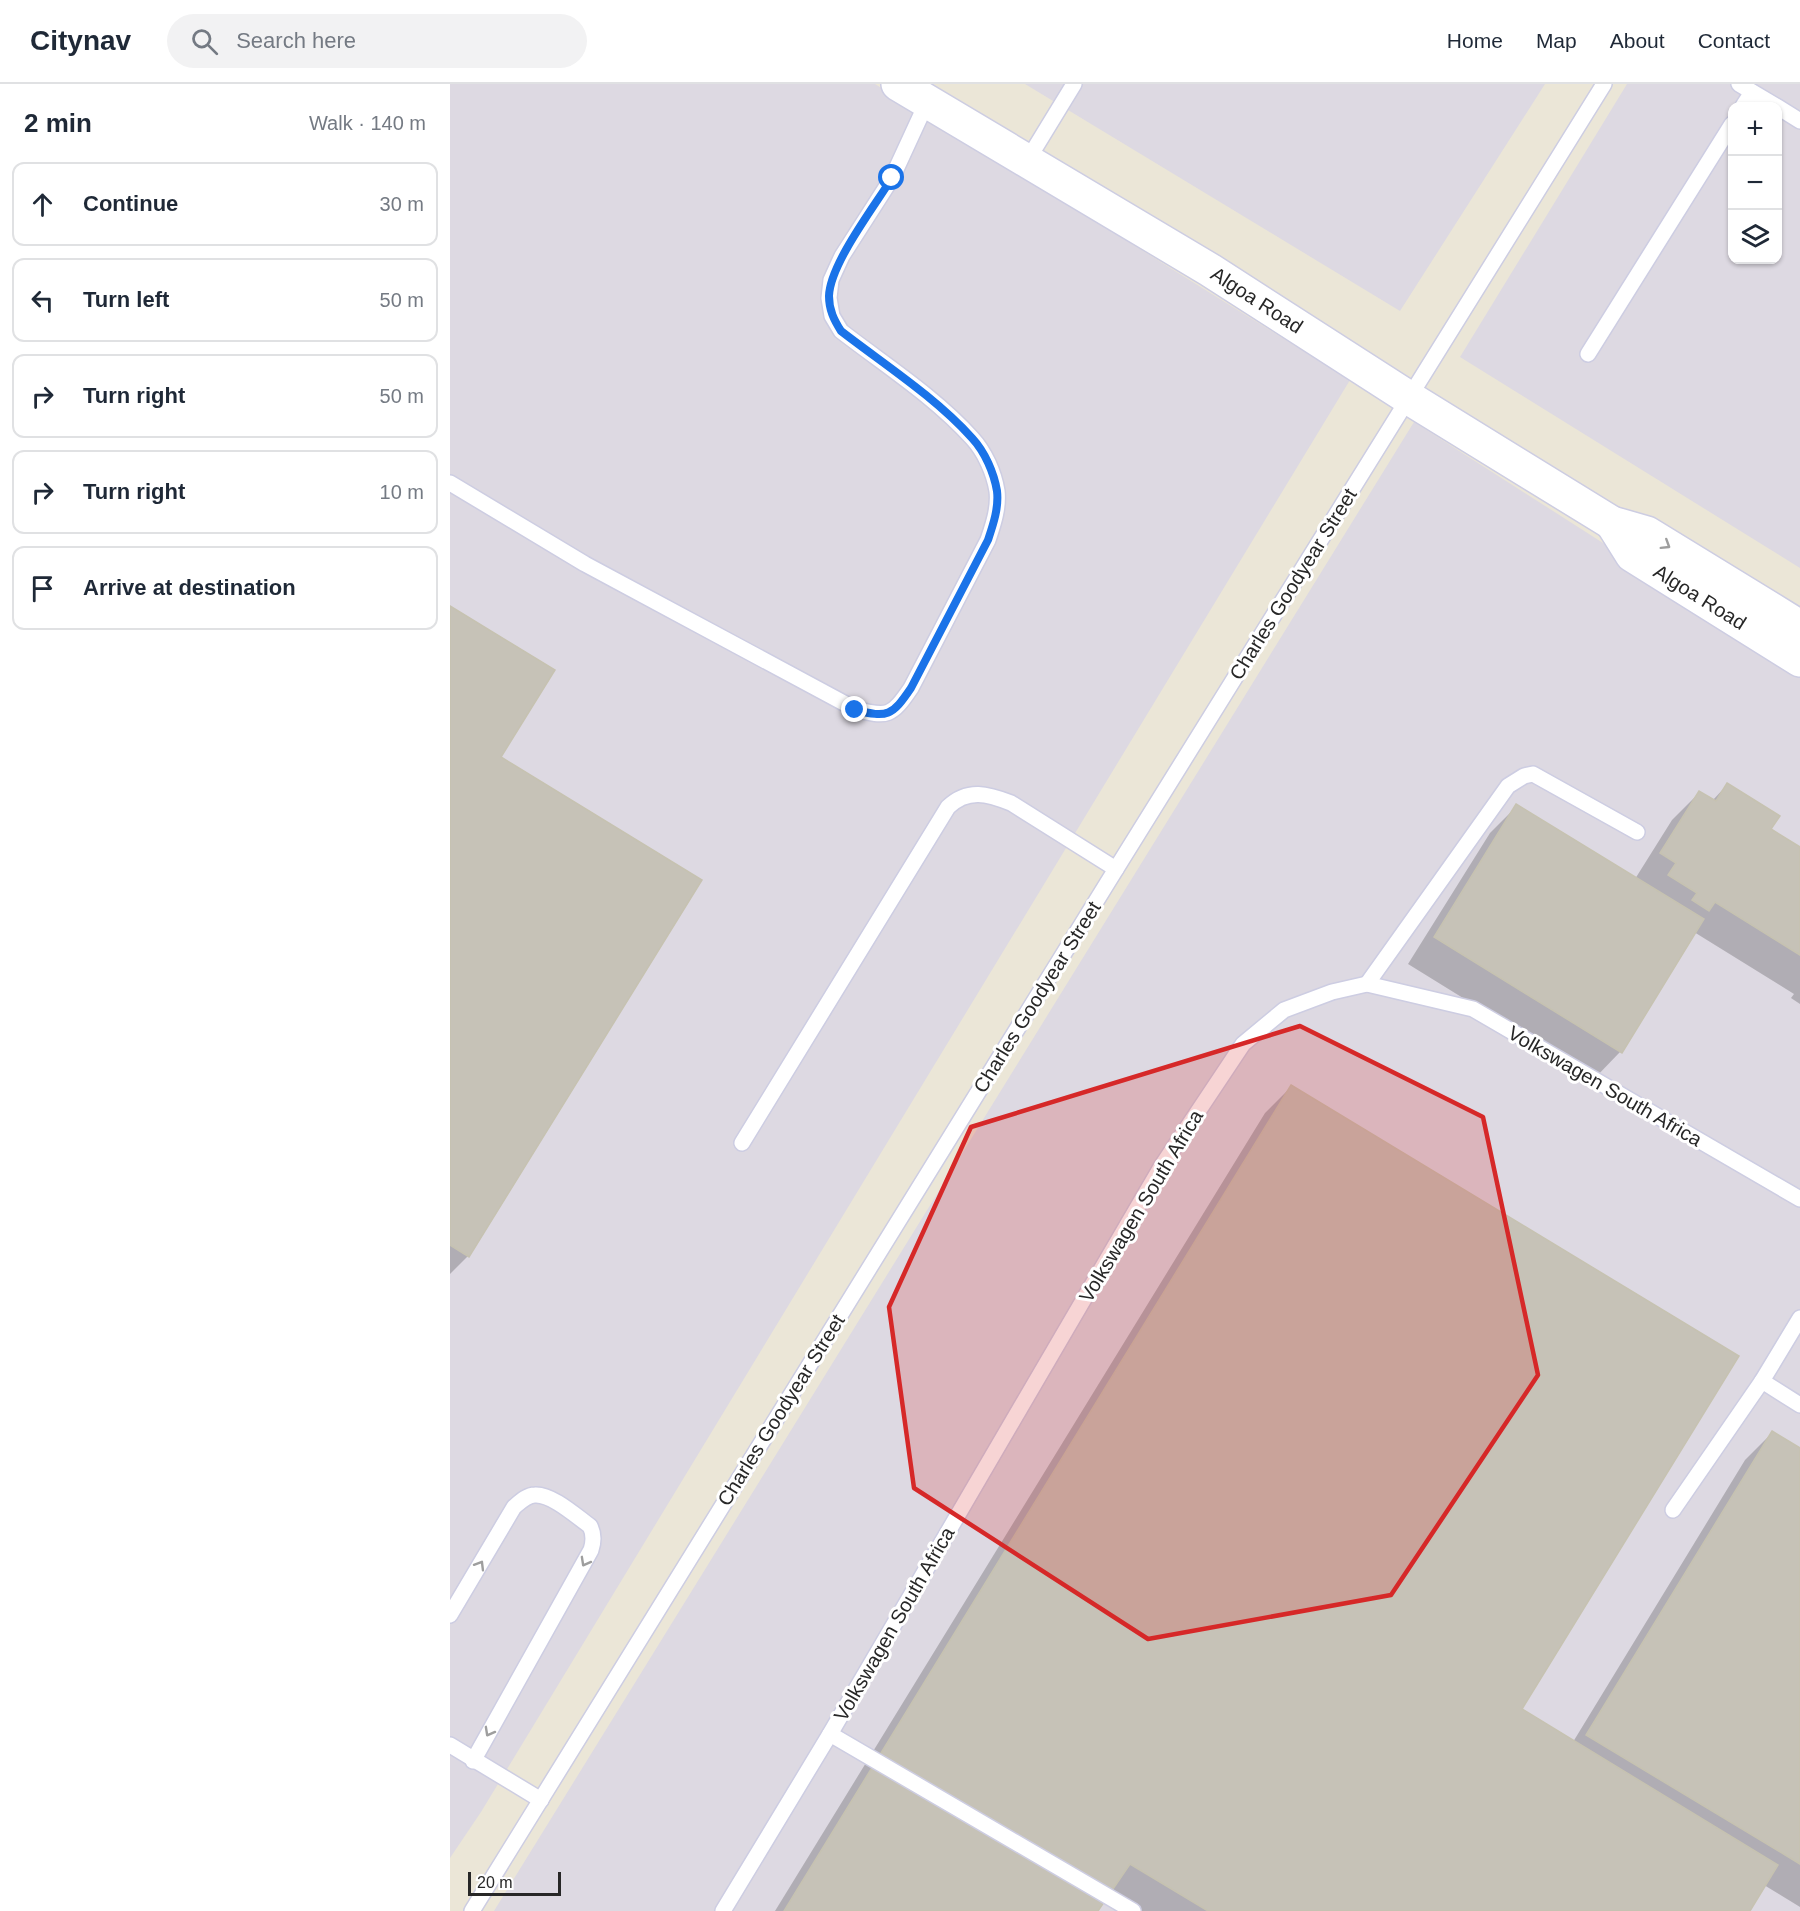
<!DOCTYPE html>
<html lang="en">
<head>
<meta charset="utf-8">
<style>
  :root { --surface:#fff; --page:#f2f2f3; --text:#1f2937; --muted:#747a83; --line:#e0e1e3 }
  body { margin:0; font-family:Helvetica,sans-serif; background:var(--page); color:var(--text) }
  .controls { position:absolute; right:18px; top:18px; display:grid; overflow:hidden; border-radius:12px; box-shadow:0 2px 4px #0004 }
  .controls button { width:54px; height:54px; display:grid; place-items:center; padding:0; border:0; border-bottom:2px solid var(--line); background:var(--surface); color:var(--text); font:30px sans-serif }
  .scale { position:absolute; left:18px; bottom:15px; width:93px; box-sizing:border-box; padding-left:6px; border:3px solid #272727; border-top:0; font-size:16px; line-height:21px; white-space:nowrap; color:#272727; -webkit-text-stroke:4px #fff; paint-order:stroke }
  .stop { position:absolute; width:18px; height:18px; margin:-14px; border:4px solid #1a73e8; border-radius:50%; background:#fff }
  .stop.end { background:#1a73e8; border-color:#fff; box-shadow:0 2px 6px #0008 }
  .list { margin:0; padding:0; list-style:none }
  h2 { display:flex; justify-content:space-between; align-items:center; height:78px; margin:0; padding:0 24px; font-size:26px }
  h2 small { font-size:20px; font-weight:400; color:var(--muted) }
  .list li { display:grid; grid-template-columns:39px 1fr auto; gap:18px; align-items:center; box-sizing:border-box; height:84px; margin:0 12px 12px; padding:0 12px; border:2px solid var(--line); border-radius:12px }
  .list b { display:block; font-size:22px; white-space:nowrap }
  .list em { font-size:20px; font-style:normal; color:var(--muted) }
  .icon { flex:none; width:33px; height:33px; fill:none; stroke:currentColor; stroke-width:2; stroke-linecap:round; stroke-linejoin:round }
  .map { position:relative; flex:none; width:1350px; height:1827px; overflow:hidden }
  header { display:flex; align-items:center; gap:36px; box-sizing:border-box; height:84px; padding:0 30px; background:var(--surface); border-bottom:2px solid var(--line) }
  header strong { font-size:28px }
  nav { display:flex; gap:33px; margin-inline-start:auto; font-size:21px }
  .search { width:420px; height:54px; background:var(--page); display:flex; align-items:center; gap:15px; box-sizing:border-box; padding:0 21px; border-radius:33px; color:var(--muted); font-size:22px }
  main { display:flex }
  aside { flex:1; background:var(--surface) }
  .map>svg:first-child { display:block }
</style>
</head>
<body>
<header>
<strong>Citynav</strong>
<div class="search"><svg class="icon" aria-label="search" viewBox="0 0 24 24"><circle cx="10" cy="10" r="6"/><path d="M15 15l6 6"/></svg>Search here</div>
<nav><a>Home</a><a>Map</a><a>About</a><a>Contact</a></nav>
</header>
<main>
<aside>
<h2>2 min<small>Walk · 140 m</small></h2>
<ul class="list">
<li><svg class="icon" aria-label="ahead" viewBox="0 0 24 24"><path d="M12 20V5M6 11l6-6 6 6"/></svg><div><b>Continue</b></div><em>30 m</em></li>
<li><svg class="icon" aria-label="left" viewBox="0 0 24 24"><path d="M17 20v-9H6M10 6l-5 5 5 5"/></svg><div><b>Turn left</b></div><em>50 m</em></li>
<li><svg class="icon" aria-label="right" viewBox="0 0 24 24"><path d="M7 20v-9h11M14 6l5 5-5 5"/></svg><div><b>Turn right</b></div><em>50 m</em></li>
<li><svg class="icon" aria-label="right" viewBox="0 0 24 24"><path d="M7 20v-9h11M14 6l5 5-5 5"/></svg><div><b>Turn right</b></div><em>10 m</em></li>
<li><svg class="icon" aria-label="arrive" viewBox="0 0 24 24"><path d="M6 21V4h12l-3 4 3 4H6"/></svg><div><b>Arrive at destination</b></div></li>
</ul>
</aside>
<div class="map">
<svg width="1350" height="1827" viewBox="0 0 1350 1827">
  <rect width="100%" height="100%" fill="#ebe6d7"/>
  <g fill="#ddd9e2" fill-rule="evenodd">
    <path d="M 0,0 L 425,0 L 900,296 L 31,1728 L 0,1774 Z"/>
    <path d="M 575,0 L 1095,0 L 950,227 Z"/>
    <path d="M 1177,0 L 1350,0 L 1350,484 L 1010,273 ZM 1282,22 L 1328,22 L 1328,176 L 1282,176 Z"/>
    <path d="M 964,338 L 1350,585 L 1350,1827 L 44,1827 Z"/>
  </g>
  <g fill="#0003">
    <path d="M 0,524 L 49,673 L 18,1172 L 0,1190 Z"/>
    <path d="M 1277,701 L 1319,746 L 1350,765 L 1350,920 L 1341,914 L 1344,910 L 1244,848 L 1170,968 L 1144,995 L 958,880 L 1040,749 L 1067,722 L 1185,795 L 1222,736 L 1249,709 L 1262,717 Z"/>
    <path d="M 842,1002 L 1070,1626 L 1123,1658 L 1295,1376 L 1322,1349 L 1350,1366 L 1350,1823 L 1314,1801 L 1298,1827 L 687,1827 L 658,1809 L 646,1827 L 325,1827 L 815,1029 Z"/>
  </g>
  <g fill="#c6c2b7" stroke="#c6c2b1" stroke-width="1.5">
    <path d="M 0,522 L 105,586 L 51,673 L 252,796 L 19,1173 L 0,1161 Z"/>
    <path d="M 1277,699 L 1330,732 L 1321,745 L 1350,763 L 1350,871 L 1265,818 L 1259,827 L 1242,816 L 1247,809 L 1218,791 L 1226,779 L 1210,769 L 1249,707 L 1266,717 Z"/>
    <path d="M 1066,720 L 1254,835 L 1172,969 L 984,853 Z"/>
    <path d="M 841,1001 L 1289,1272 L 1072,1625 L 1328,1781 L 1300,1827 L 758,1827 L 680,1780 L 648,1827 L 334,1827 Z"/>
    <path d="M 1322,1347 L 1350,1364 L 1350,1780 L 1136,1651 Z"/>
  </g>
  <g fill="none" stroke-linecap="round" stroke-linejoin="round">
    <g stroke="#cdcde2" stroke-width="18">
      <g id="lane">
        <path d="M 1289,0 L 1326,22"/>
        <path d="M 1293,22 L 1302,8"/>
        <path d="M 1328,23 L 1350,37"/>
        <path d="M 577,77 L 624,0"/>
        <path d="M 1138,270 L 1282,40"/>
        <path d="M 0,399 L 135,480 L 405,625 C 438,634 442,632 461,604 L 538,456 C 543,441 549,424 547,407 C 544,389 535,368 522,354 C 485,313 435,281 391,247 L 382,232 L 379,214 L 381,196 L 392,172 L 442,94 L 477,18"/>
        <path d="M 917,900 L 1058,702 L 1074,692 L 1083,690 L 1187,748"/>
        <path d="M 292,1059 L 498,723 C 518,704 538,710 561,719 L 666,785"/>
        <path d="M 1350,1234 L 1312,1297 L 1350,1321"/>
        <path d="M 1223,1426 L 1312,1297"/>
        <path d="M 0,1531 L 64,1423 C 70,1418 77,1411 85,1411 C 102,1410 126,1432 140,1442 C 144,1450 144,1457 141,1466 L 23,1677"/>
        <path d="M 380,1650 L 683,1827"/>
        <path d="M 0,1661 L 91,1716"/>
        <path d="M 22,1827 L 666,785 L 1154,0"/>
        <path d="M 273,1827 L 380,1650 L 711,1083 L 793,960 L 834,926 L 882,908 L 917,900 L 1023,925 L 1350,1115"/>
      </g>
    </g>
    <g stroke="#cdcde2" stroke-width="36">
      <g id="secondary">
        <path d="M 448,0 L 760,186 L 959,314 L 1162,439 L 1197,449 L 1350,543"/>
        <path d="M 1162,439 L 1182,471 L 1350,576"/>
      </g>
    </g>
    <use href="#lane" stroke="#fff" stroke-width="15"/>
    <use href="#secondary" stroke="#fff" stroke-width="33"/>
  </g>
  <defs><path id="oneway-chevron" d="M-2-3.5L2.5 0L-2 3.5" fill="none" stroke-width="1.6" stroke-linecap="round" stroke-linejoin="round" transform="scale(1.5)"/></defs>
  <g stroke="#9e9e9e">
    <use href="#oneway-chevron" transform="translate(1216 461) rotate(32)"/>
    <use href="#oneway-chevron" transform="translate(135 1478) rotate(119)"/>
    <use href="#oneway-chevron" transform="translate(30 1481) rotate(-59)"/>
    <use href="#oneway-chevron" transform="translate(39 1648) rotate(119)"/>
  </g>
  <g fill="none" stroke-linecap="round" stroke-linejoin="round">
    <path stroke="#1a73e8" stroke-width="8" d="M 405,626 C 438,634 442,632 461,604 L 538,456 C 543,441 549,424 547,407 C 544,389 535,368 522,354 C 485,313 435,281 391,247 C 384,236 379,226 379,212 C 380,180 424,123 442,94"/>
  </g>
  <path fill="#d62828" fill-opacity="0.2" stroke="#d62828" stroke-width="4.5" stroke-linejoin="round" d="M 850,942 L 1033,1033 L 1088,1291 L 941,1511 L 698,1555 L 464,1404 L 439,1223 L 521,1043 Z"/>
  <g text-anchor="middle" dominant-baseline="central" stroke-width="6" stroke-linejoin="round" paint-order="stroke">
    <g font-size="20" fill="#272727" stroke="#fff">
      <text transform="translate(807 216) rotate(33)">Algoa Road</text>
      <text transform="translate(843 500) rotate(-58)">Charles Goodyear Street</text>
      <text transform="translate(1250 513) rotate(32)">Algoa Road</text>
      <text transform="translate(587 913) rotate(-58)">Charles Goodyear Street</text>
      <text transform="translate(1155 1002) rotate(30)">Volkswagen South Africa</text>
      <text transform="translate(691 1122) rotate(-59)">Volkswagen South Africa</text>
      <text transform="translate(331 1326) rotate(-58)">Charles Goodyear Street</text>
      <text transform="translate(444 1540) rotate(-60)">Volkswagen South Africa</text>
    </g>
  </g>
</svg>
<div class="controls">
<button>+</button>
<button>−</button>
<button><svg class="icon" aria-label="layers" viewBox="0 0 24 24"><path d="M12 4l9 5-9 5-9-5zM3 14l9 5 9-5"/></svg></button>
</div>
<div class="scale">20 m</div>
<div class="stop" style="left:442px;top:94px"></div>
<div class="stop end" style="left:405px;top:626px"></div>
</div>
</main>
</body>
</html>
